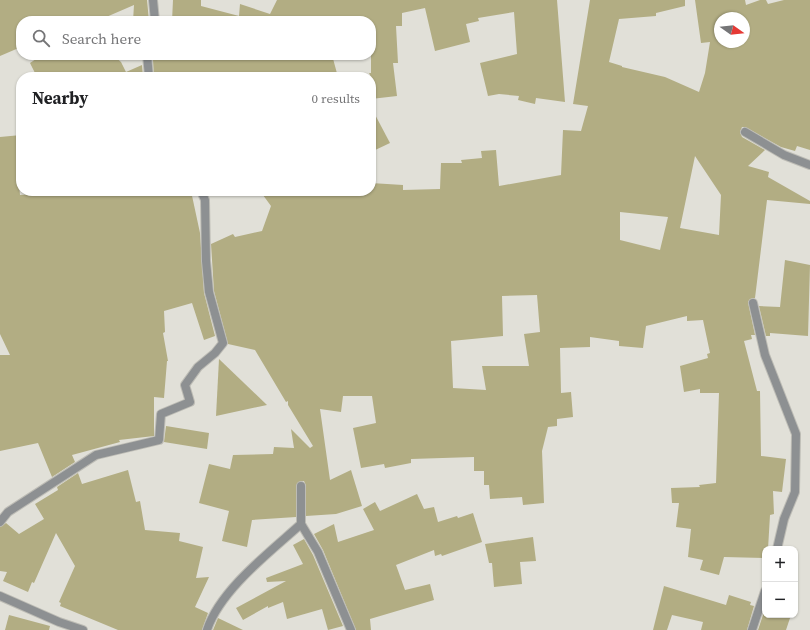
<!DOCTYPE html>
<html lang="en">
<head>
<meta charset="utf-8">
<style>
  :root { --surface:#fff; --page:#f2f2f2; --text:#202124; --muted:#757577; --line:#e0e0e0 }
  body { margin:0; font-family:"Source Serif 4",serif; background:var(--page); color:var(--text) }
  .controls { position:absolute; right:12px; bottom:12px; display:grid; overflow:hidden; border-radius:8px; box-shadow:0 1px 3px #0004 }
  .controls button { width:36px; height:36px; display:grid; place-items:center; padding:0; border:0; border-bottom:1px solid var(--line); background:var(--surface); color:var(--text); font:20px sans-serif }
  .compass { position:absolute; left:714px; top:12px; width:36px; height:36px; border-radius:50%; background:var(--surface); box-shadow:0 1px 3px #0004; rotate:105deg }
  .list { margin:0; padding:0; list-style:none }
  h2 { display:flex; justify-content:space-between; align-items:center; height:52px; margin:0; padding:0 16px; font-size:17px }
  h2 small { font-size:13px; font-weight:400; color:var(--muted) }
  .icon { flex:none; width:22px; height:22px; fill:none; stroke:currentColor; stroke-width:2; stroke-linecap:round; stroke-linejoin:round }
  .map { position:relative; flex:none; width:810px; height:630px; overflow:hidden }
  .search { position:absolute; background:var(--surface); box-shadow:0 1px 3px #0004; left:16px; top:16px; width:360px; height:44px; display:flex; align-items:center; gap:10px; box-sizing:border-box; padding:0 14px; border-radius:16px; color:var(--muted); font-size:15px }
  .panel { position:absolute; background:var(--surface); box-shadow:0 1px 3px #0004; left:16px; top:72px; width:360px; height:124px; border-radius:16px }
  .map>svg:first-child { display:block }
</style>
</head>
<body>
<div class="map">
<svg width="810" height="630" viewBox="0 0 810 630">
  <rect width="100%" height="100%" fill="#e1e0d8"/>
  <g fill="#b2ad83" fill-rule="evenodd">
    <path d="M 0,0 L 147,0 L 149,21 L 133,21 L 134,5 L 97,21 L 21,21 L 21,47 L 0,56 Z"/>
    <path d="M 173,0 L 201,0 L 201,6 L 239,16 L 240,4 L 270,14 L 277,0 L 557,0 L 565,102 L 536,98 L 535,104 L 518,100 L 519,96 L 499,94 L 488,96 L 480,63 L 517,54 L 514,12 L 478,18 L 479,21 L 466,24 L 470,42 L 435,51 L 425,8 L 402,13 L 402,26 L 396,26 L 398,63 L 393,63 L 397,96 L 371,99 L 371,77 L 369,73 L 371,73 L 371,21 L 172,21 Z"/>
    <path d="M 590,0 L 685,0 L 685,6 L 656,13 L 656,16 L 619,19 L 609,62 L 622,66 L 622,67 L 665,77 L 699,92 L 705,73 L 710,42 L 701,43 L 695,0 L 745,0 L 746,5 L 760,0 L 766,0 L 768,4 L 784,0 L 810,0 L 810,150 L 797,146 L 795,151 L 781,147 L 745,127 L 742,127 L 740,132 L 742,137 L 765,150 L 748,166 L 769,172 L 768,177 L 810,201 L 810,204 L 767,200 L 755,298 L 750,299 L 748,302 L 755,335 L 751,335 L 752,339 L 744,341 L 757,391 L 760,391 L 761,456 L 786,459 L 782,492 L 773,491 L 774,514 L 770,515 L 768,549 L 765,549 L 765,558 L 724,557 L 719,575 L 700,570 L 703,560 L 688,557 L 691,529 L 676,527 L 679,503 L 672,503 L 671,488 L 700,487 L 699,485 L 716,483 L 719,393 L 700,393 L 700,389 L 684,392 L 680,366 L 708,358 L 707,354 L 710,353 L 703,320 L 687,321 L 687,316 L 646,326 L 643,348 L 619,346 L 619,341 L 590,337 L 590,347 L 560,348 L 561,393 L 571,392 L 573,417 L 557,419 L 557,426 L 548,427 L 542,451 L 544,503 L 523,505 L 522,497 L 490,499 L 489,485 L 484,485 L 484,471 L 474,471 L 474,457 L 411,459 L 411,463 L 385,468 L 384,464 L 361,468 L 353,428 L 376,423 L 372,396 L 343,396 L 341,412 L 320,409 L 330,480 L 351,470 L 362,506 L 336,514 L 306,516 L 306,486 L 304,481 L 301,481 L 296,486 L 296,517 L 252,520 L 247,547 L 222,541 L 229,511 L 199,503 L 209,464 L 230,469 L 233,455 L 273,454 L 274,447 L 294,448 L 291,429 L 310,448 L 313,446 L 288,405 L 288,401 L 286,402 L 255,350 L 228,344 L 214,291 L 211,244 L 233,234 L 235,237 L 262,231 L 271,206 L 260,191 L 371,191 L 371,183 L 403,185 L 403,190 L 440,189 L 441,163 L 462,163 L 461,160 L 482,158 L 481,151 L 496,150 L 499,186 L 561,175 L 563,130 L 581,131 L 588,106 L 573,104 ZM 720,18 L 744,18 L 744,42 L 720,42 ZM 695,156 L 721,195 L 719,235 L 680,228 ZM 620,212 L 668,217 L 660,250 L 620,240 ZM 537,295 L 540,332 L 524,334 L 529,366 L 482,366 L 486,390 L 453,388 L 451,341 L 503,336 L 502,296 Z"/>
    <path d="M 42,55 L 113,55 L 121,62 L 126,72 L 142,65 L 143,77 L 37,77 L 30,63 Z"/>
    <path d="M 154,55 L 332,55 L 338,77 L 154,77 L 153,60 L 155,59 Z"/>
    <path d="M 371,107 L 390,143 L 371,152 Z"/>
    <path d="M 21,135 L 21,165 L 17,165 L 20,195 L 53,193 L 53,191 L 191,191 L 200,233 L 204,293 L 215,336 L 204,340 L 192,303 L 164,311 L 165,332 L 163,333 L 168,361 L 167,361 L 164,398 L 154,397 L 154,436 L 119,440 L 120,442 L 72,455 L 75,462 L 52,477 L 38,443 L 0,451 L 0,355 L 10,355 L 0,334 L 0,137 Z"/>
    <path d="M 785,260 L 810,265 L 808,336 L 770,333 L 770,336 L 766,336 L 759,306 L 780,307 Z"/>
    <path d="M 219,359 L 267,405 L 216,416 Z"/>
    <path d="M 166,426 L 209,433 L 207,449 L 164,442 Z"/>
    <path d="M 128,470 L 136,502 L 140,501 L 145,530 L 180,533 L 179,541 L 203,547 L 196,578 L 209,577 L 195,607 L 208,613 L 202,630 L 118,630 L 60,606 L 61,603 L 59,602 L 75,566 L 56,533 L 34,583 L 32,582 L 28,592 L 3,581 L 7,572 L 0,571 L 0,527 L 6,523 L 19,534 L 44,519 L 35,504 L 58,490 L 57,487 L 78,473 L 82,484 Z"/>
    <path d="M 417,494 L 424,509 L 434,507 L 438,522 L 457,516 L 458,518 L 473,513 L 482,542 L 442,556 L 441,554 L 435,556 L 434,550 L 396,565 L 405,590 L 430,584 L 434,600 L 370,619 L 371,630 L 356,630 L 323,550 L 314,534 L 334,524 L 338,542 L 374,530 L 363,509 L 375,502 L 380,511 Z"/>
    <path d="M 533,537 L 536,561 L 520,562 L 522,584 L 494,587 L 492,563 L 489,563 L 485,544 Z"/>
    <path d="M 304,539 L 313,555 L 343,626 L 328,630 L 322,609 L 287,619 L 283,602 L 268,608 L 268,606 L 243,620 L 236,608 L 286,581 L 267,582 L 266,578 L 303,564 L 293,545 Z"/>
    <path d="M 664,586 L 726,605 L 729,595 L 751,602 L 750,605 L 754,606 L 747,630 L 701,630 L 703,622 L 672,615 L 667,630 L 653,630 Z"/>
    <path d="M 765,609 L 765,615 L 791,615 L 786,630 L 758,630 Z"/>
    <path d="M 9,615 L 50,626 L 49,630 L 5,630 Z"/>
    <path d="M 218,618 L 243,630 L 213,630 Z"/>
  </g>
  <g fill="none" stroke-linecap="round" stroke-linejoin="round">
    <g stroke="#bdbcb5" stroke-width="10">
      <g id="minor">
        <path d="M 153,0 L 155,21"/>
        <path d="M 147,55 L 149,77"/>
        <path d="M 745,132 L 784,155 L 810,165"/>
        <path d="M 753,303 L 765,355 L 796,434 L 795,492 L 784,519 L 777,549"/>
        <path d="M 301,486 L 301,524 L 318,552 L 351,630"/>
        <path d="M 0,522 L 8,512 L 96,455 L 159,440 L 161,414 L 190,402 L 185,385 L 198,367 L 215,353 L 223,343 L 209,292 L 206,261 L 205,200 L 201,191"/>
        <path d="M 0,596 L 59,622 L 83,630"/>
        <path d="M 207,630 C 220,590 270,552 301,524"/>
        <path d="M 752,630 L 765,591"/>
      </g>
    </g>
    <use href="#minor" stroke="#8d9092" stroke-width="8"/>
  </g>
</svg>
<div class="controls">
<button>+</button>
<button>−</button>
</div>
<svg class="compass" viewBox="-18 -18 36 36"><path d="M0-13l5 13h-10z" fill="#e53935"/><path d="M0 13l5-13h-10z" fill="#757577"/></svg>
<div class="search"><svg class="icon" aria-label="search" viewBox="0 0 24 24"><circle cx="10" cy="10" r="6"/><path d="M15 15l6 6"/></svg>Search here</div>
<section class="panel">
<h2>Nearby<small>0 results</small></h2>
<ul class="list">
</ul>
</section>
</div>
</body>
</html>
